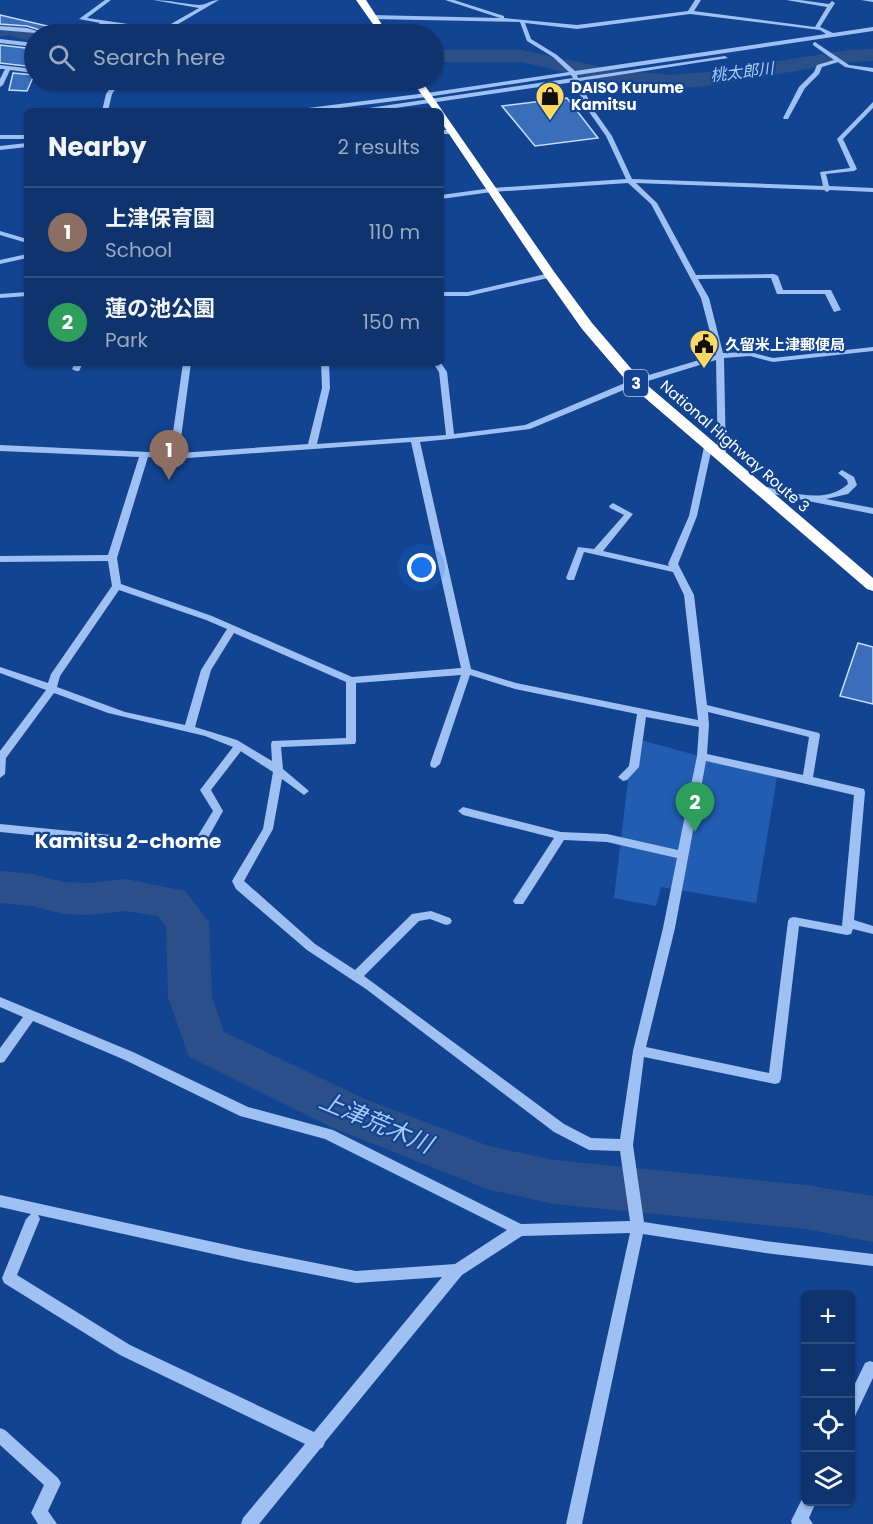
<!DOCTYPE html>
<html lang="en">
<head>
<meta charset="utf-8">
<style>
  :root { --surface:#0e336d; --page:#1c3f75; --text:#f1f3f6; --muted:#9baac2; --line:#2e4e80; --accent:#ffd85f }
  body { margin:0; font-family:Poppins,"Noto Sans JP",sans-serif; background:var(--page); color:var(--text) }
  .controls { position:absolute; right:18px; bottom:18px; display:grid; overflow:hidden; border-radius:9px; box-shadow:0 2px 4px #0004 }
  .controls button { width:54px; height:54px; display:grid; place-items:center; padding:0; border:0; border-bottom:2px solid var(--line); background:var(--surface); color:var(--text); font:30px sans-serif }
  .you { position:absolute; left:422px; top:568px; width:21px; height:21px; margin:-15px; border:4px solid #fff; border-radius:50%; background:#1a73e8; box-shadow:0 0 0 9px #1a73e833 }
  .badge { display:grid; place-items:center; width:39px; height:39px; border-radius:50%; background:var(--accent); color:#fff; font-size:20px; font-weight:700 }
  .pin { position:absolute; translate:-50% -50px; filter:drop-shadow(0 2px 3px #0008) }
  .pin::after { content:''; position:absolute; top:32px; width:21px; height:18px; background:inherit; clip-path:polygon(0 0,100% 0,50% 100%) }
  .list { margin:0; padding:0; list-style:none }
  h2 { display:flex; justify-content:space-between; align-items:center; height:78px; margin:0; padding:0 24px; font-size:26px }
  h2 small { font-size:20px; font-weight:400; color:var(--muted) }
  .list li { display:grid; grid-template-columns:39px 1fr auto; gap:18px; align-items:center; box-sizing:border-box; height:90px; padding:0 24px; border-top:2px solid var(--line) }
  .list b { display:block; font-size:22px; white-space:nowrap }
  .list p { margin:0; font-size:20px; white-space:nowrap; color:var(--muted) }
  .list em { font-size:20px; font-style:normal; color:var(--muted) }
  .icon { flex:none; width:33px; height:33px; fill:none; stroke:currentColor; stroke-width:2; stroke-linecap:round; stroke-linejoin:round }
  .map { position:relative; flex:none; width:873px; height:1524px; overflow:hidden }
  .search { position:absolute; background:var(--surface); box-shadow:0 2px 4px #0004; left:24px; top:24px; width:420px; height:66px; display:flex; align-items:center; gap:15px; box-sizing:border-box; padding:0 21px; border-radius:33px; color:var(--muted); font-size:22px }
  .panel { position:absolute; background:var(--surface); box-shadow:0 2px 4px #0004; left:24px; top:108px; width:420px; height:258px; border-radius:9px }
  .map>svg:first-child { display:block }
</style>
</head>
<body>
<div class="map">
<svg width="873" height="1524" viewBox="0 0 873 1524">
  <rect width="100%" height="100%" fill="#124491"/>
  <path fill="#235db1" d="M 633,738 L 777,777 L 756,903 L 661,887 L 656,906 L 614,898 Z"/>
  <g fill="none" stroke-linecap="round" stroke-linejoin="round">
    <g fill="#2b5089" fill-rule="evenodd">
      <path d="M 9,23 L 41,32 L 43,34 L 34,34 L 34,42 L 9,35 L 0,37 L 0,25 Z"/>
      <path d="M 873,49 L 873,61 L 849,62 L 707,86 L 670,89 L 611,83 L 522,62 L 434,62 L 434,50 L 522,50 L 611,69 L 670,75 L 707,72 L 849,50 Z"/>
      <path d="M 202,80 L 246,80 L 243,85 C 231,88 217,88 205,85 Z"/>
      <path d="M 0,871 L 32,874 L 63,882 L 88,883 L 126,879 L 185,891 L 209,922 L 212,997 L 224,1032 L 367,1100 L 489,1146 L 554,1160 L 806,1185 L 873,1196 L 873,1242 L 806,1229 L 554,1204 L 487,1189 L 333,1128 L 189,1057 L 168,997 L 166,926 L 157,916 L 126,911 L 88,915 L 63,914 L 32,906 L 0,903 Z"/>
    </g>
  </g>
  <g fill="#3a6eba" stroke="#c5dcfd" stroke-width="1.5">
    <path d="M 0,15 L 56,28 L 49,33 L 27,26 L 0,24 Z"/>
    <path d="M 0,45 L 34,49 L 34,67 L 0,63 Z"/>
    <path d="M 13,73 L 34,75 L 27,91 L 9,90 Z"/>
    <path d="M 567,98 L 598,138 L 535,146 L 502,106 Z"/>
    <path d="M 858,643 L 873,647 L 873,704 L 840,696 Z"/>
  </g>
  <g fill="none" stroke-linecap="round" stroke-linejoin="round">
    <g fill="#9ec0f2" fill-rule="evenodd">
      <path d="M 105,0 L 111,0 L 87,18 L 162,29 L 199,8 L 153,0 C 169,0 184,4 199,5 C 206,5 211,0 219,0 L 163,33 L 106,24 L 92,34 L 88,34 L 88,32 L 100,23 L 79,19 Z"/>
      <path d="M 445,0 L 454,0 L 504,16 L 504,18 L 577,25 L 688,11 L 695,0 L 701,0 L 694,11 L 815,27 L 827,7 L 786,0 L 800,0 L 829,4 L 832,1 L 835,3 L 820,27 L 833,33 L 873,27 L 873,31 L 577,75 L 578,78 L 725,56 L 728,58 L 580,81 L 593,109 L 612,136 L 632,179 L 823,186 L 820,172 L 850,168 L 837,139 L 873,102 L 873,108 L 843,139 L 857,169 L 854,171 L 826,174 L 829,186 L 873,188 L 873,192 L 830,190 L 827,192 L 824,190 L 636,183 L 657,203 L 696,275 L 774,274 L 778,276 L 783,290 L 831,290 L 841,310 L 834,312 L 825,294 L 777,294 L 771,278 L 698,279 L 709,298 L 723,353 L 750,352 L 773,358 L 873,347 L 873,351 L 773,362 L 750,356 L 724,358 L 726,459 L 722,462 L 718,459 L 716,360 L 638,384 L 530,429 L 450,439 L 420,442 L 471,669 L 516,683 L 698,720 L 684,595 L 673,572 L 584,552 L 574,580 L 568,580 L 566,578 L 578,547 L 594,549 L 624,515 L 610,508 L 609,506 L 613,503 L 633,514 L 603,551 L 669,566 L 668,564 L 689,516 L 704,447 L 708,444 L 712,447 L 697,516 L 678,564 L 694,595 L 707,705 L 819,733 L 820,735 L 813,777 L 864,789 L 865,792 L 854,920 L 873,926 L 873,934 L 853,929 L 851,934 L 847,935 L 799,926 L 781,1079 L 779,1083 L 775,1084 L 644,1057 L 633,1145 L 644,1222 L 765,1241 L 873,1254 L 873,1266 L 765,1253 L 643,1234 L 582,1524 L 566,1524 L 630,1233 L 522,1236 L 462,1275 L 325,1442 L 323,1447 L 320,1449 L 259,1524 L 241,1524 L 243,1518 L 305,1444 L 120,1355 L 4,1283 L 2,1278 L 26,1219 L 31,1214 L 0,1207 L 0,1195 L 245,1249 L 356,1271 L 455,1264 L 507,1230 L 325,1139 L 240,1116 L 125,1060 L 33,1021 L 4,1062 L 0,1063 L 0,1048 L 23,1017 L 0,1007 L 0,997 L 133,1052 L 248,1107 L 333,1130 L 521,1224 L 630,1221 L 620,1151 L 589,1150 L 554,1132 L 366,989 L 307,950 L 236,889 L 232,881 L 263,829 L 273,772 L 242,752 L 241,751 L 211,790 L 223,811 L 204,845 L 196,845 L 194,842 L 213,811 L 200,790 L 233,747 L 205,736 L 108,713 L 54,693 L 6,758 L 5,774 L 0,778 L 0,751 L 46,690 L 0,673 L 0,667 L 48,683 L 51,674 L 112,586 L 108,561 L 0,562 L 0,556 L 108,555 L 139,457 L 0,451 L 0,445 L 170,453 L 183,363 L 191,363 L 179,453 L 308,444 L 322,388 L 321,363 L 329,363 L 330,388 L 317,444 L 446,435 L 439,372 L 433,363 L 441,363 L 447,372 L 454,434 L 525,425 L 632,380 L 716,355 L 701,298 L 651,204 L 628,183 L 492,192 L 441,199 L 441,195 L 492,188 L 626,179 L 606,136 L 587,109 L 574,82 L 375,111 L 359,111 L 362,109 L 573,78 L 571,75 L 427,97 L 315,111 L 297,111 L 300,109 L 427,93 L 569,72 L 553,57 L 527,41 L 520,22 L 371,19 L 368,17 L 371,15 L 500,18 ZM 690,14 L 820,30 L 826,34 L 575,71 L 557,55 L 531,39 L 525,23 L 577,29 ZM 411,442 L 461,668 L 352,677 L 212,616 L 121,584 L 117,558 L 148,457 L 174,459 ZM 119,590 L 206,620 L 227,629 L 201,670 L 185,725 L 125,712 L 57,687 L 60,676 ZM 234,633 L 346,682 L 346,738 L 272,741 L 271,744 L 272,761 L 237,740 L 195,727 L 211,670 ZM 461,675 L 430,764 L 431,767 L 435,768 L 440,764 L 470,675 L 515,689 L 637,714 L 629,766 L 618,777 L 623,781 L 627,780 L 639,767 L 646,717 L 699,727 L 697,756 L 678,850 L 607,834 L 561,832 L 463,807 L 458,811 L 463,815 L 554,838 L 513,901 L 515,904 L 523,904 L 564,840 L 607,842 L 677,858 L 663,928 L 633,1051 L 620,1139 L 591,1138 L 564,1124 L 364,976 L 419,921 L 430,919 L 446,925 L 450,924 L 452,921 L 450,918 L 431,911 L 412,914 L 355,970 L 315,944 L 244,881 L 273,829 L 282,779 L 304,795 L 309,791 L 283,769 L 281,747 L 355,744 L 356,741 L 356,683 ZM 708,712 L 809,737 L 803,775 L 707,754 L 709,725 ZM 706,761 L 854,795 L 842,926 L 794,917 L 790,918 L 788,921 L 769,1073 L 646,1047 L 675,928 ZM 38,1215 L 245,1261 L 356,1283 L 442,1277 L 314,1432 L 130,1345 L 17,1275 L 40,1219 Z"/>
      <path d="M 861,0 L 873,0 L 873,2 Z"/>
      <path d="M 0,26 L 27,28 L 47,34 L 0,30 Z"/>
      <path d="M 0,39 L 34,43 L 34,47 L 0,43 Z"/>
      <path d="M 815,42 L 849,65 L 873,68 L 873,72 L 845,67 L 838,62 L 822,67 L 819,74 L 805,88 L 788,119 L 784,119 L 783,118 L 799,87 L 814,72 L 817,65 L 834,60 L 813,45 L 813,43 Z"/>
      <path d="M 0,65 L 34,69 L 34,73 L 10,70 L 3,85 L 0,87 L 0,79 L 5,69 L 0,69 Z"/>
      <path d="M 116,80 L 122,80 L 112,94 L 108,111 L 102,111 L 106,94 Z"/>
      <path d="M 182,80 L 259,80 L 230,85 L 185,82 Z"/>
      <path d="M 441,130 L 452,130 L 455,132 L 452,134 L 441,134 Z"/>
      <rect x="0" y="135" width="27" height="4"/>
      <path d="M 27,143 L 27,147 L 0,150 L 0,146 Z"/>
      <path d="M 0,231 L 27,239 L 27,243 L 0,235 Z"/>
      <path d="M 27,254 L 27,258 L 0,264 L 0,260 Z"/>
      <path d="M 550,273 L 553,273 L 553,277 L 468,296 L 441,296 L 441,292 L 468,292 Z"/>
      <path d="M 27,292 L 27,296 L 0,298 L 0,294 Z"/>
      <path d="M 75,363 L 83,363 L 79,371 L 76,371 L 72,369 Z"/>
      <path d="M 842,470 L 854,477 L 857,485 L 848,494 L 826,499 L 873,508 L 873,514 L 758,491 L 754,488 L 758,485 C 787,491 824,506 848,484 L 847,480 L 838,473 Z"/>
      <path d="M 0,824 L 111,835 L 115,836 L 117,839 L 115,842 L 111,843 L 0,832 Z"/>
      <path d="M 870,1361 L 873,1362 L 873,1378 L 855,1416 L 850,1418 L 850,1394 L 865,1363 Z"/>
      <path d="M 0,1428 L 5,1430 L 58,1478 L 61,1483 L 48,1511 L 57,1524 L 38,1524 L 31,1513 L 44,1485 L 0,1445 Z"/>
      <path d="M 806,1495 L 806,1502 L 816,1502 L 809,1518 L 813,1524 L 792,1524 L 791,1521 L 803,1497 Z"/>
    </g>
    <g fill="#fff" fill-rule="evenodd">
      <path d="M 356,0 L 366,0 L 388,34 L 380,34 Z"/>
      <path d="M 411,80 L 421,80 L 555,273 L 592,323 L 640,379 L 873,578 L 873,591 L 867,589 L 630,385 L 582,329 L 546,278 L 441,122 L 441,111 L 434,111 Z"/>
    </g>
  </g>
  <defs>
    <g id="shop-pin" transform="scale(1.5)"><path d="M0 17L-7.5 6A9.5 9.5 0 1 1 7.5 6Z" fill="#ffd85f" stroke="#124491"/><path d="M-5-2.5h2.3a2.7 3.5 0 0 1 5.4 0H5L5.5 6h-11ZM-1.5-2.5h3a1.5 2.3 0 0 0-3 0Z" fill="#111"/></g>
    <g id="civic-pin" transform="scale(1.5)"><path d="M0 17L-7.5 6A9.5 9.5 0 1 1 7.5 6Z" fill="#ffd85f" stroke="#124491"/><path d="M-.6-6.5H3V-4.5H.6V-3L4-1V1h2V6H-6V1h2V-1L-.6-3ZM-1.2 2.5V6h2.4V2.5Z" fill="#111"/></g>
  </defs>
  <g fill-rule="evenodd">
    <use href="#shop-pin" x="550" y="96"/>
    <use href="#civic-pin" x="704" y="344"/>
  </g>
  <g text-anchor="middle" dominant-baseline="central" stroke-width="4.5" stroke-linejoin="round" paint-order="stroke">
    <g font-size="15" font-weight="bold" fill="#fff" stroke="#124491" text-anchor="start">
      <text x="571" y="87">DAISO Kurume<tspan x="571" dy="17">Kamitsu</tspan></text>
      <text x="725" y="344">久留米上津郵便局</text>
    </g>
    <g font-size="15" fill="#fff" stroke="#124491">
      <text transform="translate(735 446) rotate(41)">National Highway Route 3</text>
    </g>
    <g font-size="16" font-style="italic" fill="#aacbf9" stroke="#124491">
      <text transform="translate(742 72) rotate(-7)">桃太郎川</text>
    </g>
    <rect fill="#124491" stroke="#b8c7de" stroke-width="1.5" x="624" y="370" width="24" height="26" rx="4.5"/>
    <g font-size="16" font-weight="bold" fill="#fff">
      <text x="636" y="383">3</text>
    </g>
    <g font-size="20" font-weight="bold" fill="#fff" stroke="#124491">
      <text x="128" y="841">Kamitsu 2-chome</text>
    </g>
    <g font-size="24" font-style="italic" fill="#aacbf9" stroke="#124491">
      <text transform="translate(376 1122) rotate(23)">上津荒木川</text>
    </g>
  </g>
</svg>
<div class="controls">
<button>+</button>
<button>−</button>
<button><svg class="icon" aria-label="locate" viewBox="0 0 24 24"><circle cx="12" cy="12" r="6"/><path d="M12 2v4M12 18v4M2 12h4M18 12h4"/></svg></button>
<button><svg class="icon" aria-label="layers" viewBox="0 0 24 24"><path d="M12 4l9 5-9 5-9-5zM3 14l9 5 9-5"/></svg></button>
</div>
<div class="you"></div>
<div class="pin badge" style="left:169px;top:480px;background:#8d6e63">1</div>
<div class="pin badge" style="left:695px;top:832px;background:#2e9e5b">2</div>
<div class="search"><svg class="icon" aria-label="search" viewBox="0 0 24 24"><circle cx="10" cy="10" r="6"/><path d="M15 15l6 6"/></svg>Search here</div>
<section class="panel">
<h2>Nearby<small>2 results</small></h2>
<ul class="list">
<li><span class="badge" style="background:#8d6e63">1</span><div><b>上津保育園</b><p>School</p></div><em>110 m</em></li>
<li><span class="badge" style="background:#2e9e5b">2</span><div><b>蓮の池公園</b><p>Park</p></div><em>150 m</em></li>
</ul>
</section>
</div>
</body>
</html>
